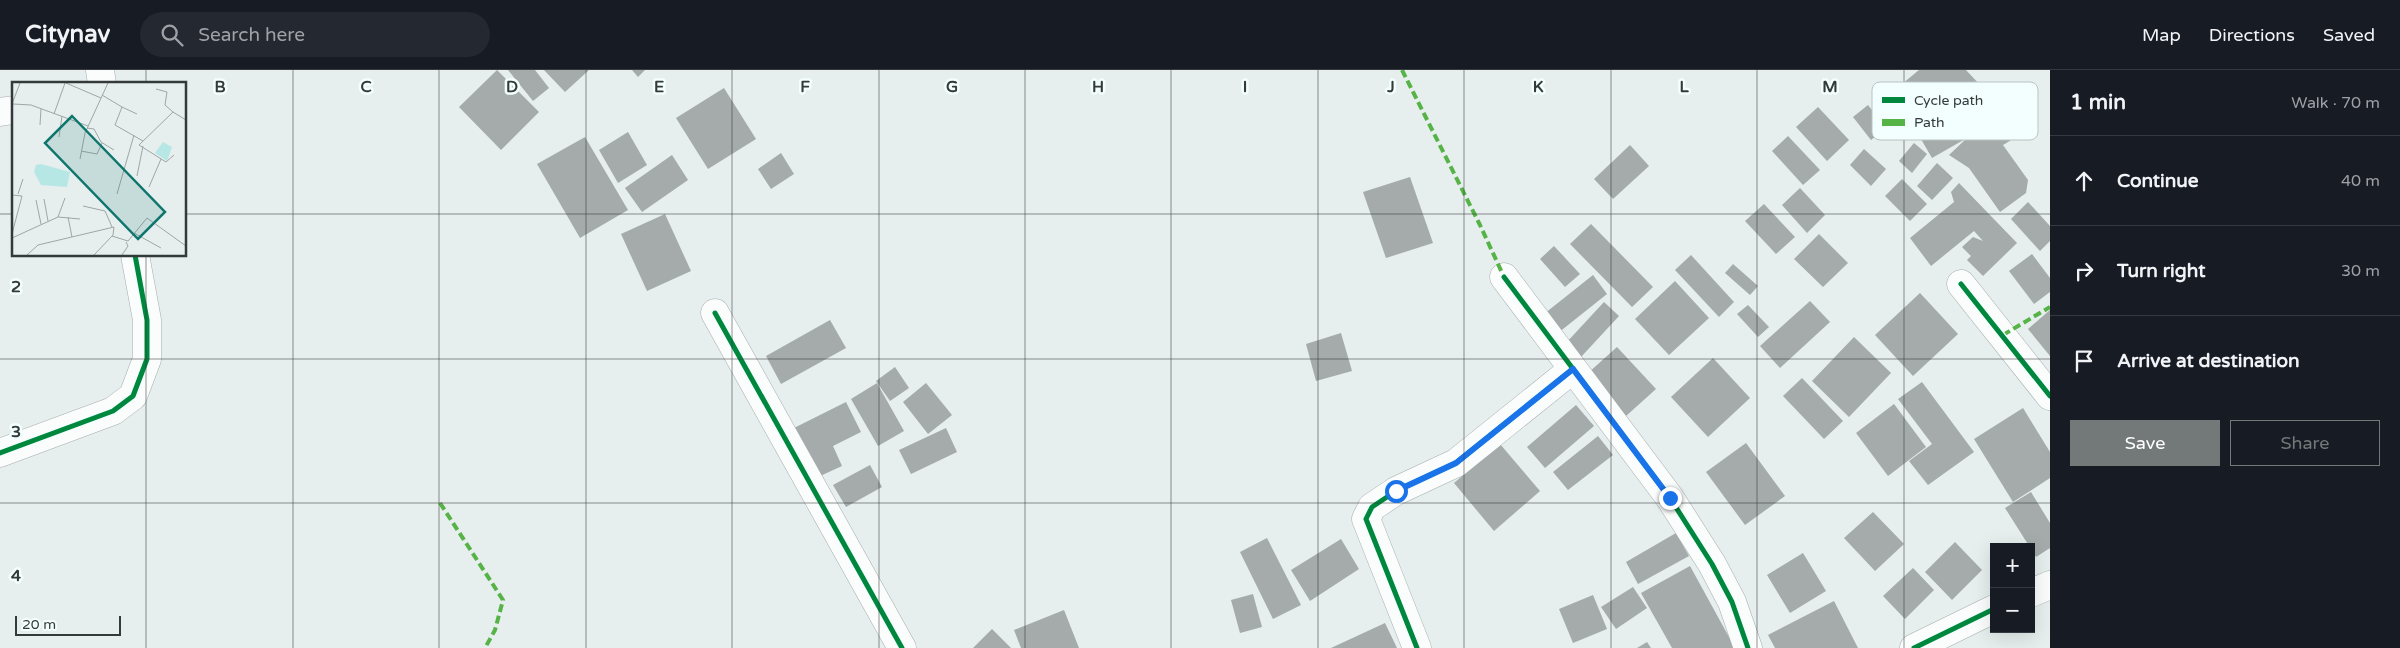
<!DOCTYPE html>
<html lang="en">
<head>
<meta charset="utf-8">
<style>
  :root { --surface:#171b24; --page:#242831; --text:#f1f3f6; --muted:#9ea1a6; --line:#363941; --accent:#727978 }
  body { margin:0; font-family:"Varela Round",sans-serif; background:var(--page); color:var(--text) }
  .controls { position:absolute; right:15px; bottom:15px; display:grid; overflow:hidden; border-radius:0px; box-shadow:0 5px 20px #0002 }
  .controls button { width:45px; height:45px; display:grid; place-items:center; padding:0; border:0; border-bottom:1px solid var(--line); background:var(--surface); color:var(--text); font:25px sans-serif }
  .scale { position:absolute; left:15px; bottom:12px; width:106px; box-sizing:border-box; padding-left:5px; border:2px solid #343a39; border-top:0; font-size:14px; line-height:18px; white-space:nowrap; color:#343a39; -webkit-text-stroke:4px #f2fffe; paint-order:stroke }
  .stop { position:absolute; width:15px; height:15px; margin:-11px; border:4px solid #1a73e8; border-radius:50%; background:#fff }
  .stop.end { background:#1a73e8; border-color:#fff; box-shadow:0 1px 5px #0008 }
  .list { margin:0; padding:0; list-style:none }
  h2 { display:flex; justify-content:space-between; align-items:center; height:65px; margin:0; padding:0 20px; font-size:21px }
  h2 small { font-size:16px; font-weight:400; color:var(--muted) }
  .list li { display:grid; grid-template-columns:32px 1fr auto; gap:15px; align-items:center; box-sizing:border-box; height:90px; padding:0 20px; border-top:1px solid var(--line) }
  .list b { display:block; font-size:19px; white-space:nowrap }
  .list em { font-size:16px; font-style:normal; color:var(--muted) }
  .actions { display:flex; gap:10px; padding:15px 20px }
  .actions a { flex:1; padding:11px 0; border:1px solid var(--accent); border-radius:0px; text-align:center; font-size:18px; color:var(--accent) }
  .actions .main { background:var(--accent); color:#fff }
  .icon { flex:none; width:28px; height:28px; fill:none; stroke:currentColor; stroke-width:2; stroke-linecap:round; stroke-linejoin:round }
  .map { position:relative; flex:none; width:2050px; height:578px; overflow:hidden }
  header { display:flex; align-items:center; gap:30px; box-sizing:border-box; height:70px; padding:0 25px; background:var(--surface); border-bottom:1px solid var(--line) }
  header strong { font-size:24px }
  nav { display:flex; gap:28px; margin-inline-start:auto; font-size:18px }
  .search { width:350px; height:45px; background:var(--page); display:flex; align-items:center; gap:12px; box-sizing:border-box; padding:0 18px; border-radius:28px; color:var(--muted); font-size:19px }
  main { display:flex }
  aside { flex:1; background:var(--surface) }
  .map>svg:first-child { display:block }
</style>
</head>
<body>
<header>
<strong>Citynav</strong>
<div class="search"><svg class="icon" aria-label="search" viewBox="0 0 24 24"><circle cx="10" cy="10" r="6"/><path d="M15 15l6 6"/></svg>Search here</div>
<nav><a>Map</a><a>Directions</a><a>Saved</a></nav>
</header>
<main>
<div class="map">
<svg width="2050" height="578" viewBox="0 0 2050 578">
  <rect width="100%" height="100%" fill="#e6eeee"/>
  <g fill="#a5aaaa">
    <path d="M 497,0 L 539,42 L 501,80 L 459,37 Z"/>
    <path d="M 508,0 L 535,0 L 549,18 L 533,31 Z"/>
    <path d="M 544,0 L 589,0 L 565,22 Z"/>
    <path d="M 632,0 L 645,0 L 638,7 Z"/>
    <path d="M 1919,0 L 1966,0 L 1980,15 L 1958,36 L 1953,30 L 1932,49 L 1902,14 Z"/>
    <path d="M 724,18 L 756,69 L 708,99 L 676,48 Z"/>
    <path d="M 1978,28 L 2018,66 L 2003,75 L 2028,110 L 2026,123 L 2000,142 L 1969,98 L 1949,85 L 1967,68 L 1932,88 L 1918,64 Z"/>
    <path d="M 1868,35 L 1886,58 L 1871,70 L 1853,47 Z"/>
    <path d="M 1818,37 L 1849,70 L 1827,91 L 1796,57 Z"/>
    <path d="M 628,62 L 647,95 L 618,113 L 599,80 Z"/>
    <path d="M 1788,66 L 1820,100 L 1803,115 L 1772,81 Z"/>
    <path d="M 585,67 L 628,140 L 580,168 L 537,94 Z"/>
    <path d="M 1914,73 L 1927,84 L 1912,103 L 1899,91 Z"/>
    <path d="M 1630,75 L 1649,96 L 1613,129 L 1594,109 Z"/>
    <path d="M 1864,79 L 1886,99 L 1871,116 L 1850,95 Z"/>
    <path d="M 781,83 L 794,104 L 771,119 L 758,99 Z"/>
    <path d="M 672,85 L 688,110 L 642,142 L 625,118 Z"/>
    <path d="M 1937,93 L 1953,108 L 1932,130 L 1917,116 Z"/>
    <path d="M 1410,107 L 1433,173 L 1386,188 L 1363,122 Z"/>
    <path d="M 1902,109 L 1927,134 L 1910,151 L 1885,126 Z"/>
    <path d="M 1959,113 L 2017,173 L 1983,206 L 1967,190 L 1971,186 L 1962,177 L 1973,167 L 1983,171 L 1974,161 L 1931,196 L 1910,168 L 1954,132 L 1951,122 Z"/>
    <path d="M 1800,118 L 1825,145 L 1807,163 L 1782,135 Z"/>
    <path d="M 2028,132 L 2050,156 L 2050,171 L 2040,181 L 2011,149 Z"/>
    <path d="M 1764,134 L 1795,167 L 1776,184 L 1745,151 Z"/>
    <path d="M 665,144 L 691,201 L 647,221 L 621,164 Z"/>
    <path d="M 1591,154 L 1653,217 L 1632,237 L 1570,174 Z"/>
    <path d="M 1819,164 L 1848,193 L 1823,217 L 1794,189 Z"/>
    <path d="M 1554,176 L 1580,204 L 1565,217 L 1540,189 Z"/>
    <path d="M 2032,184 L 2050,208 L 2050,222 L 2034,234 L 2009,201 Z"/>
    <path d="M 1691,185 L 1734,232 L 1719,247 L 1675,200 Z"/>
    <path d="M 1733,194 L 1758,216 L 1750,225 L 1725,203 Z"/>
    <path d="M 1593,205 L 1607,224 L 1558,263 L 1544,244 Z"/>
    <path d="M 1675,211 L 1709,248 L 1669,285 L 1635,249 Z"/>
    <path d="M 1920,223 L 1958,264 L 1913,306 L 1875,265 Z"/>
    <path d="M 1810,231 L 1830,252 L 1780,298 L 1760,276 Z"/>
    <path d="M 1604,232 L 1619,246 L 1581,287 L 1566,273 Z"/>
    <path d="M 1748,235 L 1769,257 L 1758,267 L 1737,244 Z"/>
    <path d="M 2050,240 L 2050,286 L 2028,259 Z"/>
    <path d="M 830,250 L 846,278 L 781,314 L 766,286 Z"/>
    <path d="M 1341,263 L 1352,301 L 1316,311 L 1306,274 Z"/>
    <path d="M 1854,267 L 1891,303 L 1849,347 L 1812,311 Z"/>
    <path d="M 1617,277 L 1656,319 L 1626,346 L 1587,304 Z"/>
    <path d="M 1713,288 L 1750,328 L 1708,367 L 1671,327 Z"/>
    <path d="M 895,297 L 909,318 L 890,331 L 876,311 Z"/>
    <path d="M 1802,308 L 1843,351 L 1824,369 L 1783,326 Z"/>
    <path d="M 1922,312 L 1974,382 L 1928,415 L 1909,391 L 1932,374 L 1898,329 Z"/>
    <path d="M 877,313 L 904,361 L 878,376 L 851,329 Z"/>
    <path d="M 926,313 L 952,345 L 928,364 L 903,332 Z"/>
    <path d="M 846,332 L 861,362 L 833,376 L 842,396 L 818,407 L 794,358 Z"/>
    <path d="M 1894,334 L 1926,377 L 1888,406 L 1856,363 Z"/>
    <path d="M 1576,335 L 1594,356 L 1545,398 L 1527,377 Z"/>
    <path d="M 2023,338 L 2050,382 L 2050,408 L 2013,432 L 1974,369 Z"/>
    <path d="M 946,358 L 957,382 L 911,404 L 899,380 Z"/>
    <path d="M 1598,366 L 1613,385 L 1568,420 L 1553,402 Z"/>
    <path d="M 1746,373 L 1785,426 L 1745,455 L 1706,402 Z"/>
    <path d="M 1500,374 L 1540,421 L 1494,461 L 1454,413 Z"/>
    <path d="M 870,395 L 882,417 L 846,437 L 833,415 Z"/>
    <path d="M 2031,422 L 2050,453 L 2050,478 L 2036,487 L 2005,438 Z"/>
    <path d="M 1873,442 L 1904,474 L 1875,501 L 1844,468 Z"/>
    <path d="M 1676,463 L 1689,486 L 1638,514 L 1626,492 Z"/>
    <path d="M 1267,468 L 1301,535 L 1273,549 L 1240,482 Z"/>
    <path d="M 1341,469 L 1359,499 L 1310,531 L 1291,500 Z"/>
    <path d="M 1955,472 L 1982,500 L 1952,530 L 1925,502 Z"/>
    <path d="M 1803,483 L 1826,521 L 1790,543 L 1767,505 Z"/>
    <path d="M 1690,496 L 1735,578 L 1672,578 L 1641,523 Z"/>
    <path d="M 1913,498 L 1934,520 L 1905,549 L 1883,526 Z"/>
    <path d="M 1633,517 L 1647,538 L 1616,559 L 1601,537 Z"/>
    <path d="M 1253,524 L 1262,557 L 1240,563 L 1231,530 Z"/>
    <path d="M 1593,525 L 1607,559 L 1573,573 L 1559,539 Z"/>
    <path d="M 1834,531 L 1858,578 L 1775,578 L 1768,565 Z"/>
    <path d="M 1064,540 L 1079,578 L 1021,578 L 1014,560 Z"/>
    <path d="M 1385,553 L 1397,578 L 1331,578 Z"/>
    <path d="M 992,559 L 1011,578 L 973,578 Z"/>
    <path d="M 1647,572 L 1651,578 L 1637,578 Z"/>
  </g>
  <g fill="none" stroke-linecap="round" stroke-linejoin="round">
    <g stroke="#a6adad" stroke-width="29">
      <g id="street">
        <path d="M 100,0 L 102,14"/>
        <path d="M 0,42 L 14,40"/>
        <path d="M 1504,207 L 1670,428 L 1712,494 L 1732,532 L 1748,578"/>
        <path d="M 1961,214 L 2050,326"/>
        <path d="M 715,243 L 902,578"/>
        <path d="M 0,383 L 113,341 L 133,326 L 147,289 L 147,250 L 135,185"/>
        <path d="M 2031,523 L 2050,515"/>
        <path d="M 1417,578 L 1366,449 L 1372,437 L 1396,421 L 1456,393 L 1573,299"/>
        <path d="M 1914,578 L 1994,539"/>
      </g>
    </g>
    <use href="#street" stroke="#fbfcfc" stroke-width="28"/>
    <g stroke="#56b346" stroke-width="4" stroke-dasharray="8 4" stroke-linecap="butt">
      <path d="M 1402,0 L 1480,155 L 1504,207"/>
      <path d="M 2003,265 L 2050,237"/>
      <path d="M 440,433 L 503,530 L 495,560 L 485,578"/>
    </g>
    <g stroke="#f2fffe" stroke-width="8">
      <g id="cycleway">
        <path d="M 1504,207 L 1670,428 L 1712,494 L 1732,532 L 1748,578"/>
        <path d="M 1961,214 L 2050,326"/>
        <path d="M 715,243 L 902,578"/>
        <path d="M 0,383 L 113,341 L 133,326 L 147,289 L 147,250 L 135,185"/>
        <path d="M 1417,578 L 1366,449 L 1372,437 L 1396,421 L 1456,393 L 1573,299"/>
        <path d="M 1914,578 L 1994,539"/>
      </g>
    </g>
    <use href="#cycleway" stroke="#00873e" stroke-width="5"/>
  </g>
  <g fill="none" stroke-linecap="round" stroke-linejoin="round">
    <path stroke="#1a73e8" stroke-width="6" d="M 1396,421 L 1456,393 L 1573,299 L 1670,428"/>
  </g>
  <path fill="none" stroke="#343a39" stroke-width="1" stroke-opacity="0.55" d="M 146,0 L 146,14M 293,0 L 293,578M 439,0 L 439,578M 586,0 L 586,578M 732,0 L 732,578M 879,0 L 879,578M 1025,0 L 1025,578M 1171,0 L 1171,578M 1318,0 L 1318,578M 1464,0 L 1464,578M 1611,0 L 1611,578M 1757,0 L 1757,578M 1904,0 L 1904,578M 0,144 L 14,144M 185,144 L 2050,144M 146,185 L 146,578M 0,289 L 2050,289M 0,433 L 2050,433"/>
  <g transform="translate(12 12)">
    <rect width="174" height="174" fill="#e6eeee"/>
    <path d="M 151,60 L 160,65 L 155,79 L 143,71 ZM 29,82 L 58,90 L 55,105 L 29,103 L 22,90 L 24,83 Z" fill="#b7e7e5"/>
    <path fill="none" stroke="#9fa6a6" stroke-width="1" d="M 54,1 L 89,16M 144,7 L 155,10 L 153,23 L 161,30M 90,13 L 110,25 L 103,43 L 131,59M 0,22 L 8,1M 1,22 L 19,23 L 76,44M 110,25 L 125,32M 42,32 L 53,1M 28,43 L 29,27M 75,46 L 82,47 L 89,60 L 102,68M 47,55 L 50,34M 69,69 L 85,72 L 90,61M 162,73 L 154,80 L 127,63 L 161,30 L 174,38M 68,77 L 73,51 L 96,1M 125,94 L 131,64M 137,105 L 149,77M 6,112 L 11,97M 105,112 L 122,53M 0,113 L 10,114 L 0,152M 32,117 L 36,139M 24,118 L 29,142M 71,124 L 93,129 L 100,145M 46,135 L 53,116M 56,135 L 60,155M 122,151 L 149,166M 100,154 L 116,159 L 135,136 L 174,164M 0,156 L 46,135 L 68,137M 15,173 L 26,163 L 102,145 L 101,153 L 82,173M 110,173 L 116,164 L 114,160"/>
    <path fill="#0f766e" fill-opacity="0.15" stroke="#0f766e" stroke-width="2.5" d="M 60,34 L 153,130 L 126,157 L 33,61 Z"/>
    <rect width="174" height="174" fill="none" stroke="#343a39" stroke-width="2.5"/>
  </g>
  <rect x="1872" y="12" width="166" height="58" rx="8" fill="#f2fffe" stroke="#b9c4c3" stroke-width="1"/>
  <rect x="1882" y="27" width="23" height="6" fill="#00873e"/>
  <rect x="1882" y="49" width="23" height="7" fill="#56b346"/>
  <g font-size="14" fill="#343a39">
    <text x="1914" y="35">Cycle path</text>
    <text x="1914" y="57">Path</text>
  </g>
  <g font-size="16" text-anchor="middle" font-weight="bold" fill="#343a39" stroke="#f2fffe" stroke-width="5" stroke-linejoin="round" paint-order="stroke">
    <text x="220" y="22">B</text>
    <text x="366" y="22">C</text>
    <text x="512" y="22">D</text>
    <text x="659" y="22">E</text>
    <text x="805" y="22">F</text>
    <text x="952" y="22">G</text>
    <text x="1098" y="22">H</text>
    <text x="1245" y="22">I</text>
    <text x="1391" y="22">J</text>
    <text x="1538" y="22">K</text>
    <text x="1684" y="22">L</text>
    <text x="1830" y="22">M</text>
    <text x="16" y="222">2</text>
    <text x="16" y="367">3</text>
    <text x="16" y="511">4</text>
  </g>
</svg>
<div class="controls">
<button>+</button>
<button>−</button>
</div>
<div class="scale">20 m</div>
<div class="stop" style="left:1396px;top:421px"></div>
<div class="stop end" style="left:1670px;top:428px"></div>
</div>
<aside>
<h2>1 min<small>Walk · 70 m</small></h2>
<ul class="list">
<li><svg class="icon" aria-label="ahead" viewBox="0 0 24 24"><path d="M12 20V5M6 11l6-6 6 6"/></svg><div><b>Continue</b></div><em>40 m</em></li>
<li><svg class="icon" aria-label="right" viewBox="0 0 24 24"><path d="M7 20v-9h11M14 6l5 5-5 5"/></svg><div><b>Turn right</b></div><em>30 m</em></li>
<li><svg class="icon" aria-label="arrive" viewBox="0 0 24 24"><path d="M6 21V4h12l-3 4 3 4H6"/></svg><div><b>Arrive at destination</b></div></li>
</ul>
<div class="actions"><a class="main">Save</a><a>Share</a></div>
</aside>
</main>
</body>
</html>
